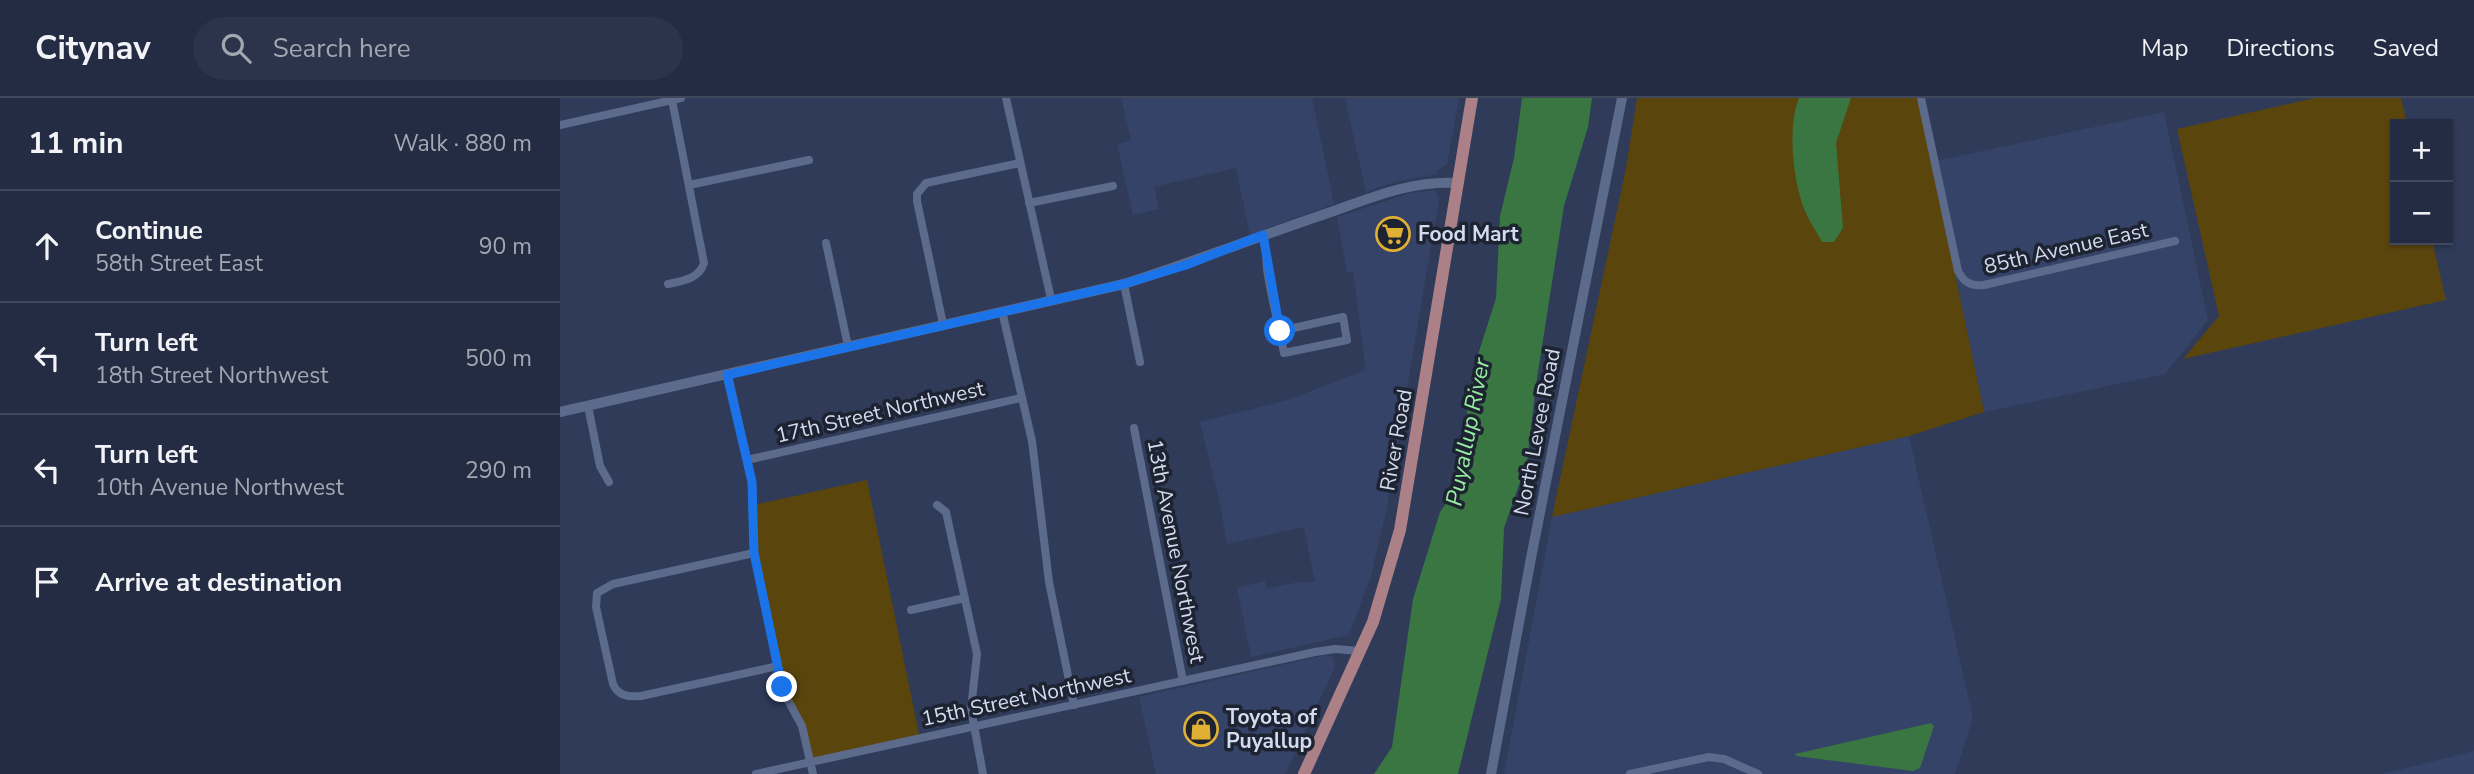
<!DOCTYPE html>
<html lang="en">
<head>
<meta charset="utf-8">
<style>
  :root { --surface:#232c43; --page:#2b344a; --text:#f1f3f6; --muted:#a3a7b2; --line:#40485c }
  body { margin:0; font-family:"Nunito Sans",sans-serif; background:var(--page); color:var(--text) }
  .controls { position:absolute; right:21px; top:21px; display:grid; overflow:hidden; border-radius:0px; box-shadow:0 2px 5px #0004 }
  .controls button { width:63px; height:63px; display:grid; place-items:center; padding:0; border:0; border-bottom:2px solid var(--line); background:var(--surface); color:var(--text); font:35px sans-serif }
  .stop { position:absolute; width:21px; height:21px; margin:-16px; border:5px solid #1a73e8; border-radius:50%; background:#fff }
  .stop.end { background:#1a73e8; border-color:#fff; box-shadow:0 2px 7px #0008 }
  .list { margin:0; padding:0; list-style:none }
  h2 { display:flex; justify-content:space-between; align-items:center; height:91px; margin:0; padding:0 28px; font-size:30px }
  h2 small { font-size:23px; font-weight:400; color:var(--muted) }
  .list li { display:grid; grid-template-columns:46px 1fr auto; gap:21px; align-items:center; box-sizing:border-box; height:112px; padding:0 28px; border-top:2px solid var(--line) }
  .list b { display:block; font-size:26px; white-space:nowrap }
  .list p { margin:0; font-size:23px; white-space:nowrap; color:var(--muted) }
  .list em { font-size:23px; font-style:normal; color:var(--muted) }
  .icon { flex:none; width:38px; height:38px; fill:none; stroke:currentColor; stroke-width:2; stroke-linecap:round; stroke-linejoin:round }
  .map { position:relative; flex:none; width:1914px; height:676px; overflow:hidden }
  header { display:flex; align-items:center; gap:42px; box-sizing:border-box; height:98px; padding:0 35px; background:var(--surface); border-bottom:2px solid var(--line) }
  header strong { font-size:33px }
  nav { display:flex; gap:38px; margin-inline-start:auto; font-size:24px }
  .search { width:490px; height:63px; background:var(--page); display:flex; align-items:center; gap:18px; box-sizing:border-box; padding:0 24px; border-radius:38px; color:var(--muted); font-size:26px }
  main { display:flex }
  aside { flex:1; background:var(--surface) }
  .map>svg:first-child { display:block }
</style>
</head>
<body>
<header>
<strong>Citynav</strong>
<div class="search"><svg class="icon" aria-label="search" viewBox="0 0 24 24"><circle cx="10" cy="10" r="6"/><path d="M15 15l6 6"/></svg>Search here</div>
<nav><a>Map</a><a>Directions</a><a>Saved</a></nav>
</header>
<main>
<aside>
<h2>11 min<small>Walk · 880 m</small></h2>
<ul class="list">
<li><svg class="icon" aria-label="ahead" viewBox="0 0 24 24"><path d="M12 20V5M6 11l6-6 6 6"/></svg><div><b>Continue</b><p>58th Street East</p></div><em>90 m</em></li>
<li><svg class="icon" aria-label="left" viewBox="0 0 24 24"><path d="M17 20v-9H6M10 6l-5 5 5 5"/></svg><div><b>Turn left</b><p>18th Street Northwest</p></div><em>500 m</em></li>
<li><svg class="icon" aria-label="left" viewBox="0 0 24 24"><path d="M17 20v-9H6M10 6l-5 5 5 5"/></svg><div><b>Turn left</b><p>10th Avenue Northwest</p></div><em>290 m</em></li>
<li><svg class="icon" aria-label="arrive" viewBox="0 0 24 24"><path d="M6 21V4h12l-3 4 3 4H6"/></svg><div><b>Arrive at destination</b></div></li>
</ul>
</aside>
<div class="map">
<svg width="1914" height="676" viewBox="0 0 1914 676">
  <rect width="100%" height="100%" fill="#2f3b59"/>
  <g fill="#354368">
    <path d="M 561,0 L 752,0 L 774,106 L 690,137 L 676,70 L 594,89 L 599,111 L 573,117 L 557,46 L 571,42 Z"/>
    <path d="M 785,0 L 899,0 L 887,66 L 877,73 L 877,76 L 835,84 L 806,94 Z"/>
    <path d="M 1604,14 L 1648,222 L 1605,276 L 1424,314 L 1371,64 Z"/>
    <path d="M 873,92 L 877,95 L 879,101 L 828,405 L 811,478 L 789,537 L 691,559 L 677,490 L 705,483 L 707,491 L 738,484 L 755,484 L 744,429 L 667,446 L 659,401 L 640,324 L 725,303 L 806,272 L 793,174 L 787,175 L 777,119 L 847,96 Z"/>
    <path d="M 1349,338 L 1413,620 L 1395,676 L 944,676 L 992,419 Z"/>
    <path d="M 765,557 L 773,559 L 775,569 L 725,676 L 596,676 L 579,599 Z"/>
    <path d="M 1914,653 L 1914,676 L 1822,676 Z"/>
  </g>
  <g fill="#5a450d">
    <path d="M 1077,0 L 1358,0 L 1424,314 L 1349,338 L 992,419 L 1066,70 Z"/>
    <path d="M 1755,0 L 1841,0 L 1847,26 L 1835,26 L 1835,142 L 1872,142 L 1886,202 L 1623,261 L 1659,218 L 1617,31 Z"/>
    <path d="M 307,382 L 360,641 L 251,664 L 230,605 L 194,455 L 194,407 Z"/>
  </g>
  <g fill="#397642">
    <path d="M 962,0 L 1032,0 L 1028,29 L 1004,108 L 976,287 L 967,364 L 944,430 L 941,501 L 898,676 L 814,676 L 832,649 L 853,501 L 880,414 L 893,395 L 916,263 L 936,200 L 940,118 L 954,60 Z"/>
    <path d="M 1239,0 L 1291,0 L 1276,45 L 1283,130 L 1274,144 L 1262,144 C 1257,134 1250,125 1246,115 C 1233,87 1227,28 1239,0 Z"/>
    <path d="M 1371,625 L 1374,628 L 1360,670 L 1353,673 L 1236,658 L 1235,656 Z"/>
  </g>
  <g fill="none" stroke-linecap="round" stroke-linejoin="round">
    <g stroke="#5c6a8b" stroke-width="8">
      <path d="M 446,0 L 491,201"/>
      <path d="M 1361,0 L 1398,173 C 1404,185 1411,188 1424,187 L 1615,143"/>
      <path d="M 0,27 L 121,0"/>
      <path d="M 129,87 L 249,62"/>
      <path d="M 469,105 L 553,88"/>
      <path d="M 703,137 C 706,149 706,159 707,171 C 711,199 719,227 724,255 L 787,242 L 783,219 L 720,233"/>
      <path d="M 266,145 L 288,248"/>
      <path d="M 108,186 C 122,183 139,181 144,165 L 112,2"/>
      <path d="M 564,186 L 580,264"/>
      <path d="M 442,213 L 472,343 L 489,484 L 514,607"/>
      <path d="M 383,226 L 357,103 L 357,96 L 366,85 L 460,65"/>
      <path d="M 168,277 L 192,384 L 194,455 L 218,568 L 225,597 L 242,628 L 253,676"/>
      <path d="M 28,308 L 40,368 L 49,384"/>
      <path d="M 574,330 L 623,583"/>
      <path d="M 187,362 L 461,300"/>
      <path d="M 377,407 L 386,414 L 417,556 L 411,611 L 423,676"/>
      <path d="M 194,455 L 53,486 L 37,495 L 36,509 L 53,586 C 58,598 68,599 81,598 L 218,568"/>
      <path d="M 351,512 L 405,500"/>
      <path d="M 196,676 L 755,554 L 775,551 L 800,553"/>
      <path d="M 1070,676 L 1149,659 L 1164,661 L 1198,676"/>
    </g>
    <g stroke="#5c6a8b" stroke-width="10">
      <path d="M 0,314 L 564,186 C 633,164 700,138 768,115 C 811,100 851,82 898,85"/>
      <path d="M 931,676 L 971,460 L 1062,0"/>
    </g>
    <path stroke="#ab8087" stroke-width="12" d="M 744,676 L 813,524 L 840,432 L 912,0"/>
  </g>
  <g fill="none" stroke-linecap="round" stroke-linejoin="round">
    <path stroke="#1a73e8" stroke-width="9" d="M 222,589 L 194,455 L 192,384 L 167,277 L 564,186 L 626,167 L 703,137 L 720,233"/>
  </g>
  <defs>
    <g id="supermarket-ring" transform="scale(1.75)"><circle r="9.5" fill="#1d2331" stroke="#dfb034" stroke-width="1.5"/><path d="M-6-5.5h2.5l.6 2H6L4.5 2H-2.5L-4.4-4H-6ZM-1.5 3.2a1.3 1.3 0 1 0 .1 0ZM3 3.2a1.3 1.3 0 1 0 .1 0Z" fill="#dfb034"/></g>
    <g id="shop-ring" transform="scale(1.75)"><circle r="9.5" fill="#1d2331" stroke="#dfb034" stroke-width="1.5"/><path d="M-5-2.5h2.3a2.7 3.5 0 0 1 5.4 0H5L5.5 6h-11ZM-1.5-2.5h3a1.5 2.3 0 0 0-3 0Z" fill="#dfb034"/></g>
  </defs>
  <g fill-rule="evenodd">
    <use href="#supermarket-ring" x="833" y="136"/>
    <use href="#shop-ring" x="641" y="631"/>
  </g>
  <g text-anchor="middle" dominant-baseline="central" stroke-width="7" stroke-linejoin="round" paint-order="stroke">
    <g font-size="21" font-weight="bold" fill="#d3dbee" stroke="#1d2331" text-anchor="start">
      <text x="858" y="136">Food Mart</text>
      <text x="666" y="619">Toyota of<tspan x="666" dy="24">Puyallup</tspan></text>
    </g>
    <g font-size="21" fill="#d3dbee" stroke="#1d2331">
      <text transform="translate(1506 150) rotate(-13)">85th Avenue East</text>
      <text transform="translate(320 314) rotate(-13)">17th Street Northwest</text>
      <text transform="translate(977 334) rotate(-79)">North Levee Road</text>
      <text transform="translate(836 342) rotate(-80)">River Road</text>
      <text transform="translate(616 453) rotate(79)">13th Avenue Northwest</text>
      <text transform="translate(466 599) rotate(-12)">15th Street Northwest</text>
    </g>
    <g font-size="23" font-style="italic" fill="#97eda1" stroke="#1d2331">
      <text transform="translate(908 334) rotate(-79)">Puyallup River</text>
    </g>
  </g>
</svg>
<div class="controls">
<button>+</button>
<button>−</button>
</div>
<div class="stop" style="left:720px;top:233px"></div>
<div class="stop end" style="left:222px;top:589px"></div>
</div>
</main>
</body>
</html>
